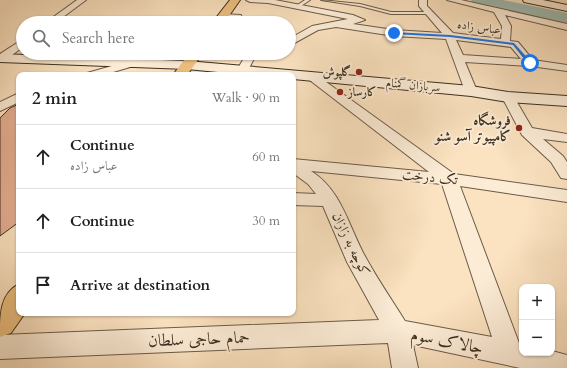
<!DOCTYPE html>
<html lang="en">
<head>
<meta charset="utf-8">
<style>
  :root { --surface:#fff; --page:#f2f2f2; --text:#202124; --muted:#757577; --line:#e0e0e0 }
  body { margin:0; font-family:Cardo,Amiri,serif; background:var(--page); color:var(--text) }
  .controls { position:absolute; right:12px; bottom:12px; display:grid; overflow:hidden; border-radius:8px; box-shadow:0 1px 3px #0004 }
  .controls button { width:36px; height:36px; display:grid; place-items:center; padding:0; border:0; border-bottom:1px solid var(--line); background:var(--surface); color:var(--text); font:20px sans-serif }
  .stop { position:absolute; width:12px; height:12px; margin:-9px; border:3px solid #1a73e8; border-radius:50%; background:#fff }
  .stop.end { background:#1a73e8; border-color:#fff; box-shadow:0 1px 4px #0008 }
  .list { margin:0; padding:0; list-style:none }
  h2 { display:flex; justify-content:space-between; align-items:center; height:52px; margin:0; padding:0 16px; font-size:17px }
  h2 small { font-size:13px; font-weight:400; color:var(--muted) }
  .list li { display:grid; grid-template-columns:26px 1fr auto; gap:12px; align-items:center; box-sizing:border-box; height:64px; padding:0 16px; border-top:1px solid var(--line) }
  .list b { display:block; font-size:15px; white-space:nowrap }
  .list p { margin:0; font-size:13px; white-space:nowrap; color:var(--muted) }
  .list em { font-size:13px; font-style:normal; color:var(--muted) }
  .icon { flex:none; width:22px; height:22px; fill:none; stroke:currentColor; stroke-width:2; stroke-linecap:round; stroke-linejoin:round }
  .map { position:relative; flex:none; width:567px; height:368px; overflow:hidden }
  .search { position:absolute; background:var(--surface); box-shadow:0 1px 3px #0004; left:16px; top:16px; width:280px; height:44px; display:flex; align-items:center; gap:10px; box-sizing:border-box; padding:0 14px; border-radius:22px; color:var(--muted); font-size:15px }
  .panel { position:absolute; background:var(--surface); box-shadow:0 1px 3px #0004; left:16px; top:72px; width:280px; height:244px; border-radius:8px }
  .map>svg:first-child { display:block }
</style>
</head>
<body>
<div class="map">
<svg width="567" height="368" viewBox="0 0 567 368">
  <rect width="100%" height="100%" fill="#fbe2c0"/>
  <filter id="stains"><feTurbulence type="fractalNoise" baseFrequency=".005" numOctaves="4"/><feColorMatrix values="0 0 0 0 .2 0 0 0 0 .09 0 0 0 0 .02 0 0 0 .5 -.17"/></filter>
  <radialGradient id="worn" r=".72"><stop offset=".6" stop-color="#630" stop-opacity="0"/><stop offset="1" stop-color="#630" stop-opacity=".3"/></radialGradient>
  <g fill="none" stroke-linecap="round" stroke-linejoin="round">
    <path fill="#9fbdb5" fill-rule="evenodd" d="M 471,0 L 503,0 L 567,13 L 567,25 L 473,4 Z"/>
  </g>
  <path fill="#e2ac8f" stroke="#3c2f20" d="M 19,104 L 19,222 L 0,236 L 0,118 L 10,108 Z"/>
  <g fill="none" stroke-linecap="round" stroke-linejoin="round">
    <g stroke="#6c5c48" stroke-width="2">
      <g id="lane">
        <path d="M 305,0 L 310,0 L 298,8 L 296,8 L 296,6 Z"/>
        <path d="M 321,0 L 360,4 L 391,12 L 429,12 L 431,13 L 429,14 L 391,14 L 360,6 Z"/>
        <path d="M 223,14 L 241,15 L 243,23 L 239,23 L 238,17 L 224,16 Z"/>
        <path d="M 56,53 L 61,53 L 52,61 L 48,61 L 48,59 Z"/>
      </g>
    </g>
    <g stroke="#6c5c48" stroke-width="2">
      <g id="street">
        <path d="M 77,0 L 86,0 L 55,23 L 45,23 Z"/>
        <path d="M 246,0 L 275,0 L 353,15 L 365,20 L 353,24 L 394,30 L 442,33 L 419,6 L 419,0 L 427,0 L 427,6 L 453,33 L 501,39 L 502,26 L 494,12 L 447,0 L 461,0 L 567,24 L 567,30 L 505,15 L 511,26 L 510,41 L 518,42 L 533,60 L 567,65 L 567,71 L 530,66 L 465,62 L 477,91 L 471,95 L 465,91 L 446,39 L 394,36 L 336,27 L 318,30 L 289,46 L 289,39 L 312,26 L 348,19 L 268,3 L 250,2 ZM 456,40 L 511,47 L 521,59 L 463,55 Z"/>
        <path d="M 23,39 L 23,47 L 5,60 L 0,61 L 0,54 Z"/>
        <path d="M 247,53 L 257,53 L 247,72 L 239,72 L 237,70 Z"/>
        <path d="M 133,60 L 137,61 L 138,63 L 137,65 L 103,75 L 85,75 L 87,73 Z"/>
        <path d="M 311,73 L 315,74 L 454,174 L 567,190 L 567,202 L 460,186 L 519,343 L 522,344 L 522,353 L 552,353 L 552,351 L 567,355 L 567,368 L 520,368 L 413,345 L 418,368 L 392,368 L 388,343 L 0,359 L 0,335 L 379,320 L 347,262 L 323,206 L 293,205 L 293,193 L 316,194 L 308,184 L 293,173 L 293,159 L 429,172 L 307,78 L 305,76 L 307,74 ZM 311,171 L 442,184 L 492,337 L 405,321 C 392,300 378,280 366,258 C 349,228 342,190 311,171 Z"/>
        <path d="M 19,93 L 19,102 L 0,111 L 0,102 Z"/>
        <path d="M 508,93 L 514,97 L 532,128 L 567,134 L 567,142 L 543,139 L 563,156 L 567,162 L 567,179 L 561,178 L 551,162 L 522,135 L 502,97 Z"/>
      </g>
    </g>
    <g stroke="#3c2f20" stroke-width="2">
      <g id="secondary">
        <path d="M 523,0 L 543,0 L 567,5 L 567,11 L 524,2 Z"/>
        <path d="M 0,54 L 187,61 L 471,86 L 508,92 L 567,96 L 567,106 L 508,102 L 471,96 L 293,79 L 293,75 L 248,75 L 187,69 L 0,62 Z"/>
      </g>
    </g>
    <g stroke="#3c2f20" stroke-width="2">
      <g id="primary">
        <path d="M 230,0 L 240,0 L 224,23 L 212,23 Z"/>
        <path d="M 189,53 L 203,53 L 187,75 L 173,75 Z"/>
        <path d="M 19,284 L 19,313 L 25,313 L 11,333 L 0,337 C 0,314 0,294 19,284 Z"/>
      </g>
    </g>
    <use href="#lane" fill="#fcecd6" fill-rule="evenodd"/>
    <use href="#street" fill="#fcecd6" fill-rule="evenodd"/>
    <use href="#secondary" fill="#fcecd6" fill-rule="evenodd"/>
    <use href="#primary" fill="#eec180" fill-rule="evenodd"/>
  </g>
  <path fill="#1a73e8" d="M 392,32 L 450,35 L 514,43 L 532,63 L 528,64 L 513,45 L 450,37 L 394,34 Z"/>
  <g fill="#8f2418" stroke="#fcecd6" stroke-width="1.5">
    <circle cx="359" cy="72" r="4"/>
    <circle cx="340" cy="92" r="4"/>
    <circle cx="519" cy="128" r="4"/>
  </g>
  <g text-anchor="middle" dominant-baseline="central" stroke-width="4" stroke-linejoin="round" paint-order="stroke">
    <g font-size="12" fill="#3c2f20" stroke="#fcecd6">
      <text transform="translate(479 27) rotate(8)">عباس زاده</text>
      <text transform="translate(413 85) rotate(5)">سربازان گمنام</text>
    </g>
    <g font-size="12" font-weight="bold" fill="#3c2f20" stroke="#fcecd6" text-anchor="end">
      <text x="351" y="72">گلپوش</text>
      <text x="348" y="92" text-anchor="start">کارساز</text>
    </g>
    <g font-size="14" font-weight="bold" fill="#3c2f20" stroke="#fcecd6" text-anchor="end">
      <text x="511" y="120">فروشگاه<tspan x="511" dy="16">کامپیوتر آسو شنو</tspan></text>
    </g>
    <g font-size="14" fill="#3c2f20" stroke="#fcecd6">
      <text transform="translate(430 177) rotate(6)">تک درخت</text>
      <text transform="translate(351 244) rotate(64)">کوچه به زازان</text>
    </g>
    <g font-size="17" fill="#3c2f20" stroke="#fcecd6">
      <text transform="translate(199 339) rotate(-2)">حمام حاجی سلطان</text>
      <text transform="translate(447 341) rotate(11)">چالاک سوم</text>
    </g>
  </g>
  <rect width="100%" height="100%" filter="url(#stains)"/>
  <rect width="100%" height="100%" fill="url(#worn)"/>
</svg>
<div class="controls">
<button>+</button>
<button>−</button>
</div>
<div class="stop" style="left:530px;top:63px"></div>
<div class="stop end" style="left:394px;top:33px"></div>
<div class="search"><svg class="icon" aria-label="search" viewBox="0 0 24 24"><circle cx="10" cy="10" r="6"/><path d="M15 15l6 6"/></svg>Search here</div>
<section class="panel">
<h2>2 min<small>Walk · 90 m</small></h2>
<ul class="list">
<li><svg class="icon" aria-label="ahead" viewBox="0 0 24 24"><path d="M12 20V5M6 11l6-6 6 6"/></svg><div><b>Continue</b><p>عباس زاده</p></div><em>60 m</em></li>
<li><svg class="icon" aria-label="ahead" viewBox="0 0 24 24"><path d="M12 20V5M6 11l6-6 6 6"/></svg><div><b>Continue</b></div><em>30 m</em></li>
<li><svg class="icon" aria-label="arrive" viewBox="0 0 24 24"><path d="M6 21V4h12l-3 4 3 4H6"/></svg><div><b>Arrive at destination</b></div></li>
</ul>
</section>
</div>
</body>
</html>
